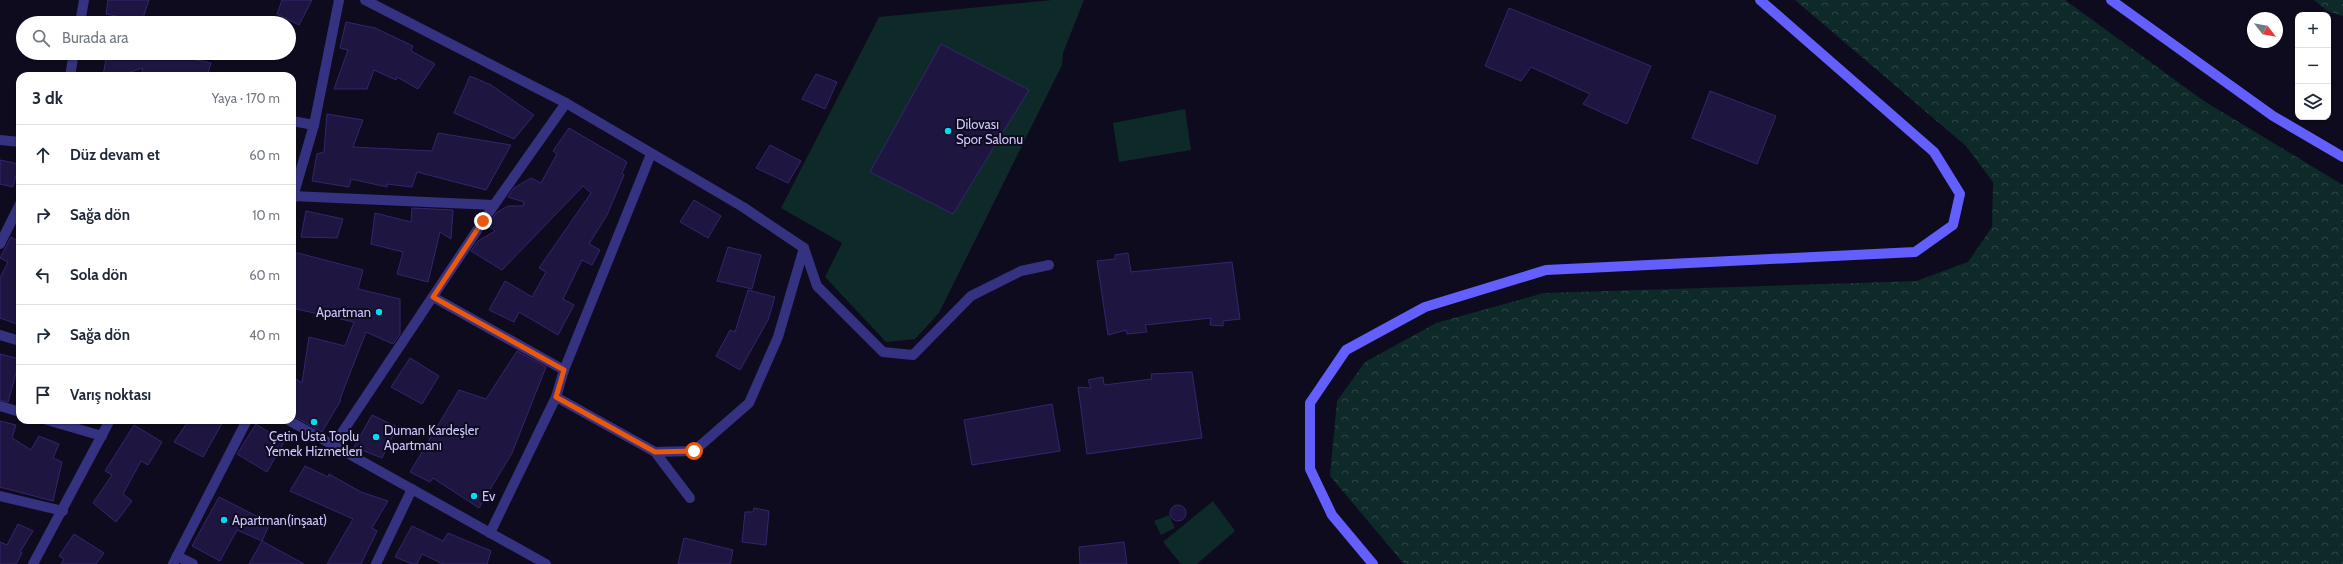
<!DOCTYPE html>
<html lang="tr">
<head>
<meta charset="utf-8">
<style>
  :root { --surface:#fff; --page:#f2f2f3; --text:#1f2937; --muted:#747a83; --line:#e0e1e3 }
  body { margin:0; font-family:Cabin,sans-serif; background:var(--page); color:var(--text) }
  .controls { position:absolute; right:12px; top:12px; display:grid; overflow:hidden; border-radius:8px; box-shadow:0 1px 3px #0004 }
  .controls button { width:36px; height:36px; display:grid; place-items:center; padding:0; border:0; border-bottom:1px solid var(--line); background:var(--surface); color:var(--text); font:20px sans-serif }
  .compass { position:absolute; left:2247px; top:12px; width:36px; height:36px; border-radius:50%; background:var(--surface); box-shadow:0 1px 3px #0004; rotate:121deg }
  .stop { position:absolute; width:12px; height:12px; margin:-9px; border:3px solid #ea580c; border-radius:50%; background:#fff }
  .stop.end { background:#ea580c; border-color:#fff; box-shadow:0 1px 4px #0008 }
  .list { margin:0; padding:0; list-style:none }
  h2 { display:flex; justify-content:space-between; align-items:center; height:52px; margin:0; padding:0 16px; font-size:17px }
  h2 small { font-size:13px; font-weight:400; color:var(--muted) }
  .list li { display:grid; grid-template-columns:26px 1fr auto; gap:12px; align-items:center; box-sizing:border-box; height:60px; padding:0 16px; border-top:1px solid var(--line) }
  .list b { display:block; font-size:15px; white-space:nowrap }
  .list em { font-size:13px; font-style:normal; color:var(--muted) }
  .icon { flex:none; width:22px; height:22px; fill:none; stroke:currentColor; stroke-width:2; stroke-linecap:round; stroke-linejoin:round }
  .map { position:relative; flex:none; width:2343px; height:564px; overflow:hidden }
  .search { position:absolute; background:var(--surface); box-shadow:0 1px 3px #0004; left:16px; top:16px; width:280px; height:44px; display:flex; align-items:center; gap:10px; box-sizing:border-box; padding:0 14px; border-radius:22px; color:var(--muted); font-size:15px }
  .panel { position:absolute; background:var(--surface); box-shadow:0 1px 3px #0004; left:16px; top:72px; width:280px; height:352px; border-radius:12px }
  .map>svg:first-child { display:block }
</style>
</head>
<body>
<div class="map">
<svg width="2343" height="564" viewBox="0 0 2343 564">
  <defs>
    <pattern id="forest-crowns" width="20" height="18" patternUnits="userSpaceOnUse"><rect width="20" height="18" fill="#0d2928"/><path d="M2 6a3 3 0 1 1 6 0M12 15a3 3 0 1 1 6 0" fill="none" stroke="#2f4748"/></pattern>
  </defs>
  <rect width="100%" height="100%" fill="#0e0b1e"/>
  <g fill="url(#forest-crowns)">
    <path d="M 1795,0 L 2065,0 L 2204,101 L 2343,185 L 2343,564 L 1404,564 L 1330,476 L 1337,401 L 1365,362 L 1436,323 L 1544,293 L 1916,281 L 1968,262 L 1992,227 L 1993,182 L 1966,146 Z"/>
    <path d="M 2314,0 L 2343,0 L 2343,16 L 2327,11 Z"/>
  </g>
  <g fill="#0d2928">
    <path d="M 1052,0 L 1084,0 L 1063,53 L 1062,65 L 939,313 L 915,339 L 886,342 L 825,277 L 842,243 L 781,208 L 879,17 Z"/>
    <path d="M 1185,109 L 1191,150 L 1119,162 L 1113,123 Z"/>
    <path d="M 1213,501 L 1235,531 L 1197,564 L 1181,564 L 1163,542 Z"/>
    <path d="M 1169,515 L 1175,528 L 1161,535 L 1154,521 Z"/>
  </g>
  <g fill="#1e1540" stroke="#34266e">
    <path d="M 108,0 L 149,0 L 142,21 L 106,14 Z"/>
    <path d="M 282,0 L 312,0 L 299,25 L 277,14 Z"/>
    <path d="M 1509,8 L 1651,66 L 1627,124 L 1583,104 L 1590,94 L 1531,67 L 1521,81 L 1485,66 Z"/>
    <path d="M 346,22 L 375,28 L 413,46 L 411,51 L 435,64 L 418,89 L 397,77 L 396,80 L 374,70 L 367,89 L 334,89 L 348,50 L 340,48 Z"/>
    <path d="M 941,44 L 1029,90 L 953,214 L 870,172 Z"/>
    <path d="M 107,53 L 180,53 L 179,56 L 211,63 L 207,76 L 141,76 L 143,68 L 118,76 L 103,76 Z"/>
    <path d="M 816,74 L 837,82 L 825,109 L 802,99 Z"/>
    <path d="M 470,76 L 491,85 L 534,115 L 514,139 L 454,113 Z"/>
    <path d="M 1710,91 L 1776,116 L 1757,164 L 1692,138 Z"/>
    <path d="M 327,114 L 363,120 L 353,147 L 432,151 L 438,133 L 511,145 L 486,190 L 417,172 L 412,187 L 387,184 L 387,187 L 351,179 L 349,187 L 312,181 L 317,154 L 324,152 Z"/>
    <path d="M 569,128 L 627,162 L 622,173 L 624,175 L 607,215 L 589,244 L 600,250 L 592,265 L 582,260 L 563,299 L 574,305 L 558,335 L 519,312 L 514,322 L 489,310 L 505,281 L 532,297 L 546,272 L 539,268 L 591,193 L 583,186 L 502,270 L 471,251 L 478,241 L 495,231 L 488,225 L 496,213 L 508,206 L 523,206 L 524,202 L 508,197 L 514,188 L 531,178 L 541,183 L 557,154 L 553,151 Z"/>
    <path d="M 770,145 L 801,161 L 788,183 L 756,168 Z"/>
    <path d="M 0,160 L 19,164 L 13,187 L 0,184 Z"/>
    <path d="M 694,200 L 721,216 L 708,238 L 680,222 Z"/>
    <path d="M 412,208 L 453,210 L 451,239 L 440,232 L 428,282 L 397,274 L 403,252 L 371,244 L 375,213 L 411,222 Z"/>
    <path d="M 306,211 L 343,219 L 337,238 L 301,237 Z"/>
    <path d="M 11,237 L 18,241 L 20,237 L 20,325 L 0,318 L 0,278 L 8,262 L 0,258 Z"/>
    <path d="M 728,247 L 761,255 L 752,289 L 717,281 Z"/>
    <path d="M 298,253 L 363,270 L 358,289 L 400,299 L 400,334 L 393,344 L 366,332 L 340,399 L 341,400 L 322,432 L 292,415 L 292,376 L 302,383 L 309,337 L 345,346 L 354,322 L 292,308 L 292,254 Z"/>
    <path d="M 1128,253 L 1131,272 L 1232,262 L 1240,319 L 1223,321 L 1223,326 L 1210,325 L 1211,318 L 1145,325 L 1147,332 L 1127,334 L 1126,330 L 1108,335 L 1097,261 L 1115,259 L 1115,255 Z"/>
    <path d="M 748,290 L 775,297 L 768,320 L 740,370 L 716,356 L 730,330 L 735,332 Z"/>
    <path d="M 517,351 L 546,367 L 512,453 L 479,508 L 433,478 L 430,482 L 410,472 L 459,390 L 486,399 Z"/>
    <path d="M 0,354 L 20,359 L 8,402 L 0,400 Z"/>
    <path d="M 410,358 L 439,376 L 422,404 L 391,387 Z"/>
    <path d="M 1192,372 L 1202,438 L 1087,454 L 1078,387 L 1091,388 L 1088,380 L 1103,377 L 1104,385 L 1152,379 L 1151,374 Z"/>
    <path d="M 1052,404 L 1060,451 L 972,465 L 964,420 Z"/>
    <path d="M 372,415 L 397,427 L 382,458 L 354,447 Z"/>
    <path d="M 189,420 L 224,420 L 203,457 L 174,442 Z"/>
    <path d="M 0,421 L 16,425 L 12,438 L 31,450 L 39,436 L 59,444 L 53,458 L 62,462 L 53,501 L 0,487 Z"/>
    <path d="M 256,424 L 284,442 L 267,472 L 237,454 Z"/>
    <path d="M 134,425 L 162,442 L 148,465 L 141,461 L 123,494 L 132,501 L 116,522 L 93,503 L 112,475 L 105,471 Z"/>
    <path d="M 305,466 L 328,477 L 329,474 L 361,492 L 388,501 L 372,528 L 377,531 L 361,564 L 327,564 L 353,519 L 290,491 Z"/>
    <path d="M 219,497 L 270,523 L 262,541 L 237,530 L 220,561 L 192,546 Z"/>
    <circle cx="1178" cy="513" r="8"/>
    <path d="M 754,508 L 769,511 L 766,545 L 742,542 L 745,512 L 753,512 Z"/>
    <path d="M 18,524 L 33,531 L 20,552 L 22,553 L 16,564 L 0,564 L 0,542 L 7,545 Z"/>
    <path d="M 412,526 L 443,541 L 448,533 L 491,551 L 487,564 L 443,564 L 422,554 L 417,564 L 412,564 L 395,557 Z"/>
    <path d="M 74,534 L 104,553 L 96,564 L 61,564 L 64,559 L 59,556 Z"/>
    <path d="M 684,538 L 733,550 L 730,564 L 678,564 Z"/>
    <path d="M 262,541 L 304,564 L 249,564 Z"/>
    <path d="M 1124,542 L 1127,564 L 1080,564 L 1079,547 Z"/>
  </g>
  <g fill="none" stroke-linecap="round" stroke-linejoin="round">
    <g stroke="#353281" stroke-width="10">
      <path d="M 365,0 L 566,103 L 743,207 L 804,248 L 778,337 L 749,403 L 694,451 L 655,452"/>
      <path d="M 80,23 L 84,0"/>
      <path d="M 70,76 L 74,53"/>
      <path d="M 292,121 L 314,125"/>
      <path d="M 0,140 L 20,142"/>
      <path d="M 292,196 L 494,205"/>
      <path d="M 292,200 L 314,125 L 339,0"/>
      <path d="M 0,244 L 20,204"/>
      <path d="M 804,248 L 817,286 L 883,352 L 913,355 L 971,296 L 1021,271 L 1049,265"/>
      <path d="M 433,297 L 564,370"/>
      <path d="M 0,335 L 20,341"/>
      <path d="M 556,397 L 655,452 L 690,498"/>
      <path d="M 0,406 L 20,412"/>
      <path d="M 47,420 L 102,436"/>
      <path d="M 288,420 L 546,564"/>
      <path d="M 333,446 L 494,205 L 566,103"/>
      <path d="M 0,496 L 63,511"/>
      <path d="M 490,533 L 556,397 L 564,370 L 651,154"/>
      <path d="M 177,556 L 193,564"/>
      <path d="M 33,564 L 110,420"/>
      <path d="M 173,564 L 247,420"/>
      <path d="M 376,564 L 412,489"/>
    </g>
    <g stroke="#635fff" stroke-width="10">
      <path d="M 2111,0 L 2273,116 L 2343,157"/>
      <path d="M 1373,564 L 1332,515 L 1310,469 L 1310,403 L 1346,350 L 1425,307 L 1546,270 L 1915,252 L 1953,225 L 1960,194 L 1934,152 L 1760,0"/>
    </g>
  </g>
  <g fill="none" stroke-linecap="round" stroke-linejoin="round">
    <path stroke="#ea580c" stroke-width="5" d="M 483,221 L 433,297 L 564,370 L 556,397 L 655,452 L 694,451"/>
  </g>
  <g fill="#00daf3" stroke="#0e0b1e" stroke-width="1.5">
    <circle cx="948" cy="131" r="4"/>
    <circle cx="379" cy="312" r="4"/>
    <circle cx="314" cy="422" r="4"/>
    <circle cx="376" cy="437" r="4"/>
    <circle cx="474" cy="496" r="4"/>
    <circle cx="224" cy="520" r="4"/>
  </g>
  <g text-anchor="middle" dominant-baseline="central" stroke-width="4" stroke-linejoin="round" paint-order="stroke">
    <g font-size="13" fill="#cec8ff" stroke="#0e0b1e" text-anchor="start">
      <text x="956" y="124">Dilovası<tspan x="956" dy="15">Spor Salonu</tspan></text>
      <text x="371" y="312" text-anchor="end">Apartman</text>
      <text x="384" y="430">Duman Kardeşler<tspan x="384" dy="15">Apartmanı</tspan></text>
      <text x="314" y="436" text-anchor="middle">Çetin Usta Toplu<tspan x="314" dy="15">Yemek Hizmetleri</tspan></text>
      <text x="482" y="496">Ev</text>
      <text x="232" y="520">Apartman(inşaat)</text>
    </g>
  </g>
</svg>
<div class="controls">
<button>+</button>
<button>−</button>
<button><svg class="icon" aria-label="layers" viewBox="0 0 24 24"><path d="M12 4l9 5-9 5-9-5zM3 14l9 5 9-5"/></svg></button>
</div>
<svg class="compass" viewBox="-18 -18 36 36"><path d="M0-13l5 13h-10z" fill="#e53935"/><path d="M0 13l5-13h-10z" fill="#747a83"/></svg>
<div class="stop" style="left:694px;top:451px"></div>
<div class="stop end" style="left:483px;top:221px"></div>
<div class="search"><svg class="icon" aria-label="search" viewBox="0 0 24 24"><circle cx="10" cy="10" r="6"/><path d="M15 15l6 6"/></svg>Burada ara</div>
<section class="panel">
<h2>3 dk<small>Yaya · 170 m</small></h2>
<ul class="list">
<li><svg class="icon" aria-label="ahead" viewBox="0 0 24 24"><path d="M12 20V5M6 11l6-6 6 6"/></svg><div><b>Düz devam et</b></div><em>60 m</em></li>
<li><svg class="icon" aria-label="right" viewBox="0 0 24 24"><path d="M7 20v-9h11M14 6l5 5-5 5"/></svg><div><b>Sağa dön</b></div><em>10 m</em></li>
<li><svg class="icon" aria-label="left" viewBox="0 0 24 24"><path d="M17 20v-9H6M10 6l-5 5 5 5"/></svg><div><b>Sola dön</b></div><em>60 m</em></li>
<li><svg class="icon" aria-label="right" viewBox="0 0 24 24"><path d="M7 20v-9h11M14 6l5 5-5 5"/></svg><div><b>Sağa dön</b></div><em>40 m</em></li>
<li><svg class="icon" aria-label="arrive" viewBox="0 0 24 24"><path d="M6 21V4h12l-3 4 3 4H6"/></svg><div><b>Varış noktası</b></div></li>
</ul>
</section>
</div>
</body>
</html>
